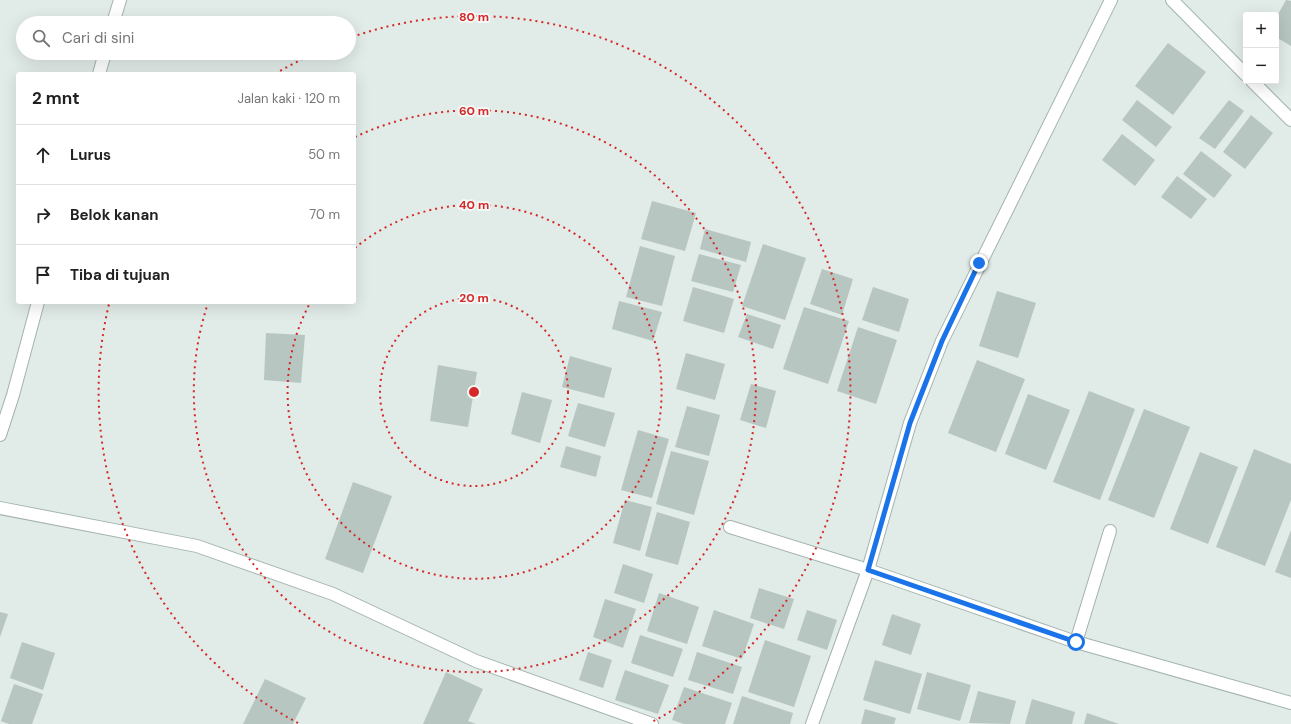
<!DOCTYPE html>
<html lang="id">
<head>
<meta charset="utf-8">
<style>
  :root { --surface:#fff; --page:#f2f2f2; --text:#222; --muted:#767676; --line:#e0e0e0 }
  body { margin:0; font-family:"DM Sans",sans-serif; background:var(--page); color:var(--text) }
  .controls { position:absolute; right:12px; top:12px; display:grid; overflow:hidden; border-radius:4px; box-shadow:0 4px 16px #0002 }
  .controls button { width:36px; height:36px; display:grid; place-items:center; padding:0; border:0; border-bottom:1px solid var(--line); background:var(--surface); color:var(--text); font:20px sans-serif }
  .stop { position:absolute; width:12px; height:12px; margin:-9px; border:3px solid #1a73e8; border-radius:50%; background:#fff }
  .stop.end { background:#1a73e8; border-color:#fff; box-shadow:0 1px 4px #0008 }
  .list { margin:0; padding:0; list-style:none }
  h2 { display:flex; justify-content:space-between; align-items:center; height:52px; margin:0; padding:0 16px; font-size:17px }
  h2 small { font-size:13px; font-weight:400; color:var(--muted) }
  .list li { display:grid; grid-template-columns:26px 1fr auto; gap:12px; align-items:center; box-sizing:border-box; height:60px; padding:0 16px; border-top:1px solid var(--line) }
  .list b { display:block; font-size:15px; white-space:nowrap }
  .list em { font-size:13px; font-style:normal; color:var(--muted) }
  .icon { flex:none; width:22px; height:22px; fill:none; stroke:currentColor; stroke-width:2; stroke-linecap:round; stroke-linejoin:round }
  .map { position:relative; flex:none; width:1291px; height:724px; overflow:hidden }
  .search { position:absolute; background:var(--surface); box-shadow:0 4px 16px #0002; left:16px; top:16px; width:340px; height:44px; display:flex; align-items:center; gap:10px; box-sizing:border-box; padding:0 14px; border-radius:22px; color:var(--muted); font-size:15px }
  .panel { position:absolute; background:var(--surface); box-shadow:0 4px 16px #0002; left:16px; top:72px; width:340px; height:232px; border-radius:4px }
  .map>svg:first-child { display:block }
</style>
</head>
<body>
<div class="map">
<svg width="1291" height="724" viewBox="0 0 1291 724">
  <rect width="100%" height="100%" fill="#e1ebe7"/>
  <g fill="#b7c6c0">
    <path d="M 1286,0 L 1291,1 L 1291,46 L 1276,37 L 1276,18 Z"/>
    <path d="M 1168,43 L 1206,72 L 1173,115 L 1135,86 Z"/>
    <path d="M 1137,100 L 1172,127 L 1156,147 L 1122,120 Z"/>
    <path d="M 1229,100 L 1244,111 L 1215,149 L 1199,138 Z"/>
    <path d="M 1251,115 L 1273,133 L 1245,169 L 1223,152 Z"/>
    <path d="M 1122,134 L 1155,160 L 1135,186 L 1102,160 Z"/>
    <path d="M 1201,151 L 1232,175 L 1214,198 L 1183,174 Z"/>
    <path d="M 1177,176 L 1207,199 L 1191,219 L 1161,197 Z"/>
    <path d="M 652,201 L 696,213 L 685,251 L 641,239 Z"/>
    <path d="M 705,229 L 751,242 L 746,262 L 700,249 Z"/>
    <path d="M 763,244 L 806,258 L 785,320 L 742,306 Z"/>
    <path d="M 640,246 L 675,256 L 662,306 L 626,297 Z"/>
    <path d="M 699,254 L 741,265 L 733,292 L 691,281 Z"/>
    <path d="M 822,269 L 853,279 L 842,315 L 810,304 Z"/>
    <path d="M 693,287 L 734,299 L 724,333 L 683,321 Z"/>
    <path d="M 873,287 L 909,299 L 899,332 L 862,320 Z"/>
    <path d="M 997,291 L 1036,303 L 1018,358 L 979,346 Z"/>
    <path d="M 619,301 L 662,312 L 653,341 L 612,329 Z"/>
    <path d="M 804,307 L 849,321 L 828,384 L 783,369 Z"/>
    <path d="M 747,314 L 781,325 L 773,349 L 738,337 Z"/>
    <path d="M 858,327 L 897,340 L 876,404 L 837,391 Z"/>
    <path d="M 266,333 L 305,335 L 301,383 L 264,380 Z"/>
    <path d="M 686,353 L 725,364 L 715,400 L 676,389 Z"/>
    <path d="M 570,356 L 612,368 L 604,398 L 562,387 Z"/>
    <path d="M 977,360 L 1025,379 L 996,452 L 948,433 Z"/>
    <path d="M 438,365 L 477,372 L 468,427 L 430,421 Z"/>
    <path d="M 751,384 L 776,391 L 766,428 L 740,420 Z"/>
    <path d="M 1089,391 L 1135,409 L 1100,500 L 1053,482 Z"/>
    <path d="M 522,392 L 552,400 L 540,443 L 511,434 Z"/>
    <path d="M 1028,394 L 1070,410 L 1046,470 L 1005,454 Z"/>
    <path d="M 578,403 L 615,413 L 605,447 L 568,436 Z"/>
    <path d="M 687,406 L 720,415 L 709,456 L 675,447 Z"/>
    <path d="M 1144,409 L 1190,427 L 1154,518 L 1108,500 Z"/>
    <path d="M 638,430 L 669,439 L 652,498 L 621,490 Z"/>
    <path d="M 566,446 L 601,456 L 596,477 L 560,467 Z"/>
    <path d="M 1254,449 L 1291,464 L 1291,500 L 1265,566 L 1216,547 Z"/>
    <path d="M 671,451 L 709,461 L 694,515 L 656,504 Z"/>
    <path d="M 1200,452 L 1238,467 L 1208,544 L 1170,529 Z"/>
    <path d="M 353,482 L 392,496 L 363,573 L 325,559 Z"/>
    <path d="M 625,500 L 652,507 L 640,551 L 613,543 Z"/>
    <path d="M 657,512 L 690,522 L 678,565 L 645,556 Z"/>
    <path d="M 1291,530 L 1291,578 L 1275,572 Z"/>
    <path d="M 623,564 L 653,574 L 644,603 L 614,593 Z"/>
    <path d="M 759,588 L 794,599 L 784,629 L 750,618 Z"/>
    <path d="M 659,593 L 699,607 L 687,644 L 647,631 Z"/>
    <path d="M 605,599 L 636,609 L 623,648 L 593,637 Z"/>
    <path d="M 714,610 L 754,624 L 742,659 L 702,646 Z"/>
    <path d="M 807,610 L 837,620 L 827,650 L 797,640 Z"/>
    <path d="M 0,612 L 8,614 L 0,637 Z"/>
    <path d="M 892,614 L 921,624 L 911,655 L 882,645 Z"/>
    <path d="M 640,635 L 683,649 L 673,677 L 631,663 Z"/>
    <path d="M 765,640 L 811,656 L 794,707 L 748,692 Z"/>
    <path d="M 22,642 L 55,653 L 43,690 L 10,678 Z"/>
    <path d="M 588,652 L 612,660 L 603,688 L 579,680 Z"/>
    <path d="M 697,652 L 742,667 L 733,694 L 688,680 Z"/>
    <path d="M 875,660 L 922,674 L 910,714 L 863,700 Z"/>
    <path d="M 625,670 L 669,685 L 658,714 L 615,700 Z"/>
    <path d="M 446,672 L 483,689 L 468,721 L 476,724 L 423,724 Z"/>
    <path d="M 927,672 L 971,685 L 960,721 L 917,709 Z"/>
    <path d="M 265,679 L 306,698 L 293,724 L 243,724 Z"/>
    <path d="M 14,684 L 43,694 L 32,724 L 9,724 L 1,721 Z"/>
    <path d="M 684,687 L 732,703 L 725,724 L 684,724 L 672,720 Z"/>
    <path d="M 978,691 L 1016,701 L 1010,724 L 969,723 Z"/>
    <path d="M 742,696 L 793,713 L 790,724 L 733,724 Z"/>
    <path d="M 1032,699 L 1075,712 L 1072,724 L 1025,724 Z"/>
    <path d="M 865,709 L 896,718 L 894,724 L 861,724 Z"/>
    <path d="M 1087,713 L 1119,724 L 1084,724 Z"/>
  </g>
  <g fill="none" stroke-linecap="round" stroke-linejoin="round">
    <g stroke="#a4b3ae" stroke-width="14">
      <g id="street">
        <path d="M 1172,0 L 1246,75"/>
        <path d="M 113,23 L 120,0"/>
        <path d="M 99,74 L 105,53"/>
        <path d="M 1252,81 L 1291,120"/>
        <path d="M 0,435 L 13,395 L 38,302"/>
        <path d="M 0,508 L 197,546 L 333,594 L 476,661 L 652,724"/>
        <path d="M 730,527 L 868,570 L 910,423 L 942,341 L 1111,0"/>
        <path d="M 1076,642 L 1110,531"/>
        <path d="M 812,724 L 868,570 L 1076,642 L 1291,703"/>
      </g>
    </g>
    <use href="#street" stroke="#fff" stroke-width="12"/>
  </g>
  <g fill="none" stroke-linecap="round" stroke-linejoin="round">
    <path stroke="#1a73e8" stroke-width="5" d="M 979,263 L 942,341 L 910,423 L 868,570 L 1076,642"/>
  </g>
  <g fill="none" stroke="#d62828" stroke-width="2" stroke-dasharray="2 4">
    <circle cx="474" cy="392" r="94"/>
    <path d="M355 248A187 187 0 1 1 310 303"/>
    <path d="M355 137A281 281 0 1 1 208 303"/>
    <path d="M298 723A375 375 0 0 1 109 304M275 74A375 375 0 0 1 313 54M352 37A375 375 0 0 1 650 723"/>
  </g>
  <circle cx="474" cy="392" r="6" fill="#d62828" stroke="#f2f8f5" stroke-width="2"/>
  <g font-size="12" text-anchor="middle" font-weight="bold" fill="#d62828" stroke="#f2f8f5" stroke-width="4" stroke-linejoin="round" paint-order="stroke">
    <text x="474" y="21">80 m</text>
    <text x="474" y="115">60 m</text>
    <text x="474" y="209">40 m</text>
    <text x="474" y="302">20 m</text>
  </g>
</svg>
<div class="controls">
<button>+</button>
<button>−</button>
</div>
<div class="stop" style="left:1076px;top:642px"></div>
<div class="stop end" style="left:979px;top:263px"></div>
<div class="search"><svg class="icon" aria-label="search" viewBox="0 0 24 24"><circle cx="10" cy="10" r="6"/><path d="M15 15l6 6"/></svg>Cari di sini</div>
<section class="panel">
<h2>2 mnt<small>Jalan kaki · 120 m</small></h2>
<ul class="list">
<li><svg class="icon" aria-label="ahead" viewBox="0 0 24 24"><path d="M12 20V5M6 11l6-6 6 6"/></svg><div><b>Lurus</b></div><em>50 m</em></li>
<li><svg class="icon" aria-label="right" viewBox="0 0 24 24"><path d="M7 20v-9h11M14 6l5 5-5 5"/></svg><div><b>Belok kanan</b></div><em>70 m</em></li>
<li><svg class="icon" aria-label="arrive" viewBox="0 0 24 24"><path d="M6 21V4h12l-3 4 3 4H6"/></svg><div><b>Tiba di tujuan</b></div></li>
</ul>
</section>
</div>
</body>
</html>
